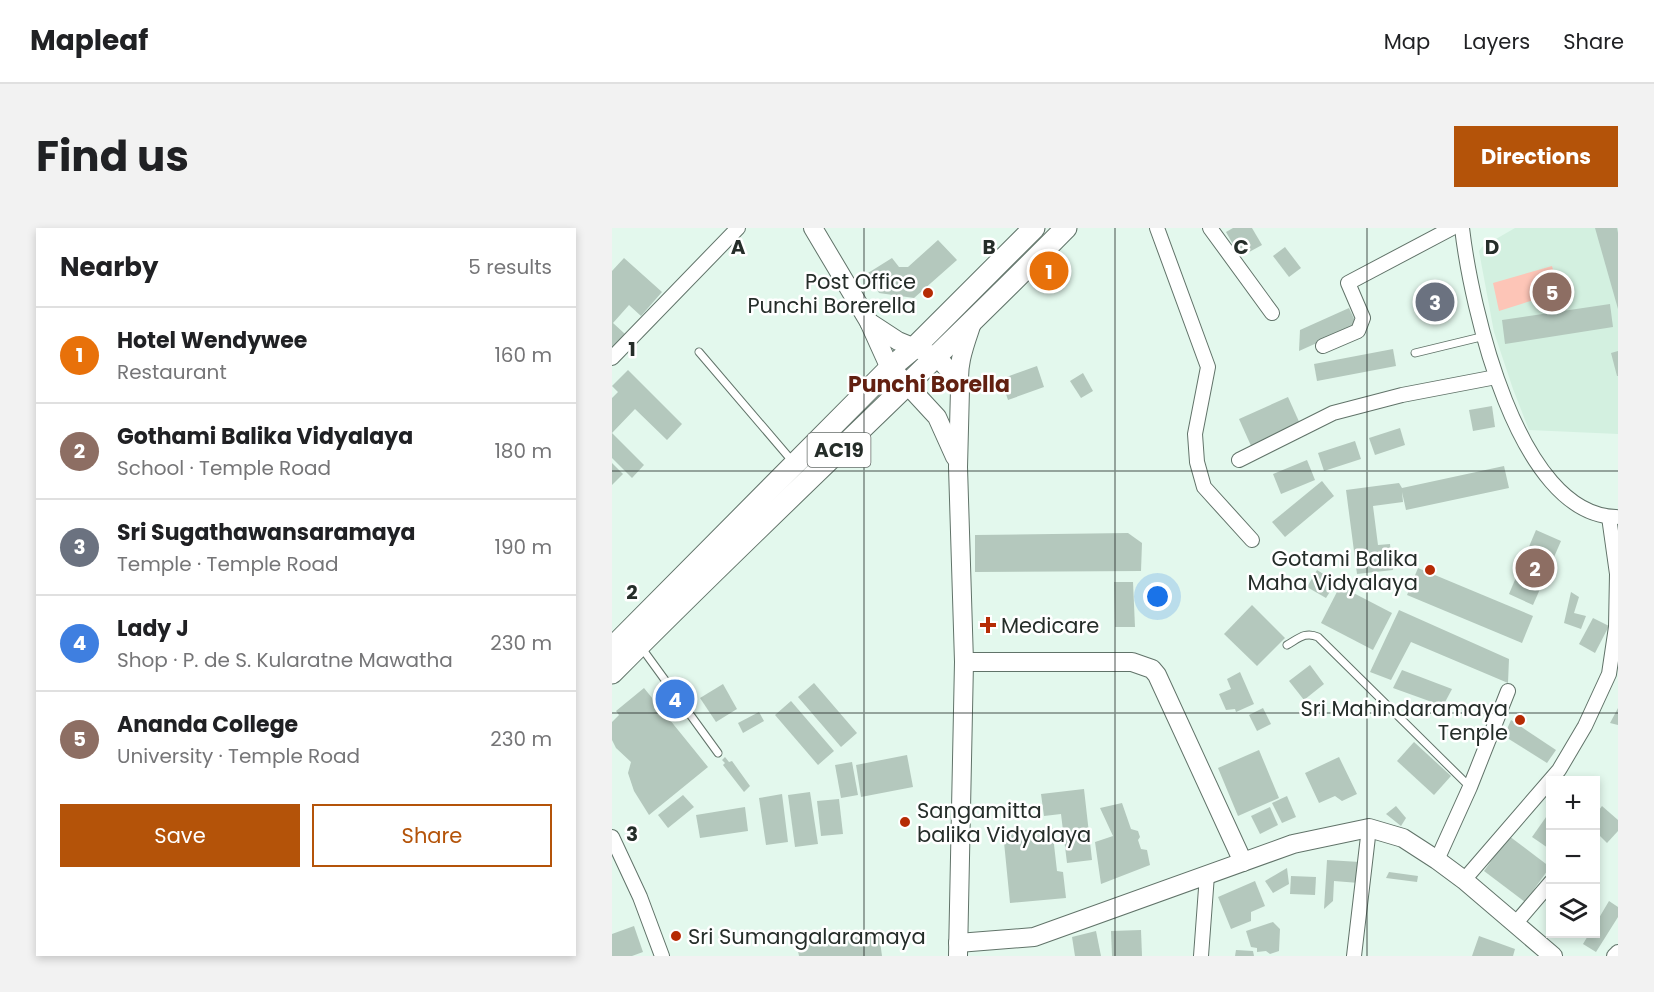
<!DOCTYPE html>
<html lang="en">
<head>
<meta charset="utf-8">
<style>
  :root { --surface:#fff; --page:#f2f2f2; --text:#202124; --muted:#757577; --line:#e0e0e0; --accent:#b45309 }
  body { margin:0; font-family:Poppins,sans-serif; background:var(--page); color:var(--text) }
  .controls { position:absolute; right:18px; bottom:18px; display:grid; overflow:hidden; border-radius:0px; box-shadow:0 3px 9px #0003 }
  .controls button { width:54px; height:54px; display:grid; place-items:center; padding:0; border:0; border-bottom:2px solid var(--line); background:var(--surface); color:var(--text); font:30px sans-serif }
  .you { position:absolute; left:546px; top:369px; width:21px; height:21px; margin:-15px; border:4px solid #fff; border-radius:50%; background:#1a73e8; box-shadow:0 0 0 9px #1a73e833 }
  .badge { display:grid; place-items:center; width:39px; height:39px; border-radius:50%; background:var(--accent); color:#fff; font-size:20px; font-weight:700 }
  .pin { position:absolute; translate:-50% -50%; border:3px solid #fff; box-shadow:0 2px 6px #0006 }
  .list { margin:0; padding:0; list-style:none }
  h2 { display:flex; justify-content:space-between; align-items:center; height:78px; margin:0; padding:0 24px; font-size:26px }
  h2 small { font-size:20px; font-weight:400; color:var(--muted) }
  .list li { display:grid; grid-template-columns:39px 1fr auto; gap:18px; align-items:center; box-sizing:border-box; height:96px; padding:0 24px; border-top:2px solid var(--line) }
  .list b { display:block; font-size:22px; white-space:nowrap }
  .list p { margin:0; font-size:20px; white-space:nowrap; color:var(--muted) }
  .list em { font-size:20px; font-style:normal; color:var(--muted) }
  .actions { display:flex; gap:12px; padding:18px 24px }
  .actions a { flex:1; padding:14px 0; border:2px solid var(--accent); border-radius:0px; text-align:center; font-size:21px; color:var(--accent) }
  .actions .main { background:var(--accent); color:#fff }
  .icon { flex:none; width:33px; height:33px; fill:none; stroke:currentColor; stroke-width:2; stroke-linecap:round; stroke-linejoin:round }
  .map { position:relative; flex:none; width:1006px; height:728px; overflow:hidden; border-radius:0px }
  header { display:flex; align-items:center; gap:36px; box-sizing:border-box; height:84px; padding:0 30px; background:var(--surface); border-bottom:2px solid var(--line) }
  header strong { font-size:28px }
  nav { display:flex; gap:33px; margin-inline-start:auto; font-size:21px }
  .intro { display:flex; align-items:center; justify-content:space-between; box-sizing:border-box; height:144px; padding:0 36px }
  h1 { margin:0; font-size:42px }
  .button { padding:15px 27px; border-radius:0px; background:var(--accent); color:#fff; font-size:21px; font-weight:700 }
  main { display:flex; gap:36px; padding:0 36px }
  aside { flex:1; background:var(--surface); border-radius:0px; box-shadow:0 3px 9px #0003 }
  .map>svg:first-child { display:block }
</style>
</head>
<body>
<header>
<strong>Mapleaf</strong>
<nav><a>Map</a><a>Layers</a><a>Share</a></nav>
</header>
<div class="intro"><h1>Find us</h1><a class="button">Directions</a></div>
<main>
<aside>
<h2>Nearby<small>5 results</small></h2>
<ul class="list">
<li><span class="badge" style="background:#e8710a">1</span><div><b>Hotel Wendywee</b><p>Restaurant</p></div><em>160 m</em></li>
<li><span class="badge" style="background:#8d6e63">2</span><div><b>Gothami Balika Vidyalaya</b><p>School · Temple Road</p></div><em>180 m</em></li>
<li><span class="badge" style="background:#6b7280">3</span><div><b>Sri Sugathawansaramaya</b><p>Temple · Temple Road</p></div><em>190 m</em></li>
<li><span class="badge" style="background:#3f7fe0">4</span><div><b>Lady J</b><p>Shop · P. de S. Kularatne Mawatha</p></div><em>230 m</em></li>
<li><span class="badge" style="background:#8d6e63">5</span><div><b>Ananda College</b><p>University · Temple Road</p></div><em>230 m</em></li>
</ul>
<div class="actions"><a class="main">Save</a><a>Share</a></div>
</aside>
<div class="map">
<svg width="1006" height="728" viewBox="0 0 1006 728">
  <rect width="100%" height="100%" fill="#e3f8ed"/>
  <path fill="#d3f0e0" d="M 903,0 L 1006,0 L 1006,206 L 917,202 L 901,161 L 882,104 L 867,23 L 870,19 Z"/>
  <path fill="#fdc5b7" d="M 940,38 L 947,64 L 887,83 L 881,55 Z"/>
  <g fill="#b4c8bd">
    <path d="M 621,0 L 640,0 L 650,17 L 628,29 L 614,4 Z"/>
    <path d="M 983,0 L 1005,0 L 1006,5 L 1006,81 Z"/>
    <path d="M 326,12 L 345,32 L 302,70 L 267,65 L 256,45 L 280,30 L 287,39 L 296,39 Z"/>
    <path d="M 673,19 L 689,40 L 677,49 L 661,28 Z"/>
    <path d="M 12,30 L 50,64 L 29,88 L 17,77 L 1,95 L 13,106 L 0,120 L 0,43 Z"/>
    <path d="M 837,59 L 842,80 L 809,89 L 804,67 Z"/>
    <path d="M 998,76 L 1001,99 L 893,116 L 890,92 Z"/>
    <path d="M 737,80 L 745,97 L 687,123 L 688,102 Z"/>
    <path d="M 781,121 L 784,138 L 705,153 L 702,136 Z"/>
    <path d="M 1006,123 L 1006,148 L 1005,148 L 999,125 Z"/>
    <path d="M 425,138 L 432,159 L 396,172 L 389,151 Z"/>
    <path d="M 16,142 L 70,196 L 55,212 L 23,181 L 0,205 L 0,170 L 6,164 L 0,158 Z"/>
    <path d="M 471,145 L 481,163 L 469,170 L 458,153 Z"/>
    <path d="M 676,169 L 689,198 L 640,220 L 627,191 Z"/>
    <path d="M 880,178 L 883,199 L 861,203 L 857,182 Z"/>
    <path d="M 788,200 L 793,217 L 763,227 L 757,210 Z"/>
    <path d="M 0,205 L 32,237 L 20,250 L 0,230 Z"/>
    <path d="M 743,213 L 749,231 L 712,243 L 706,225 Z"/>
    <path d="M 695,232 L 703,252 L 669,266 L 661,246 Z"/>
    <path d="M 0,235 L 11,246 L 0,257 Z"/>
    <path d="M 892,238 L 897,260 L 794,282 L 790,264 L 791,274 L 761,278 L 766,317 L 778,316 L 781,342 L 745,346 L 734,262 L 787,255 L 790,260 Z"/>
    <path d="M 710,253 L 722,268 L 673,309 L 660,294 Z"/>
    <path d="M 924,302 L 949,313 L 921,377 L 897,366 Z"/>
    <path d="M 516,305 L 530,315 L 529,343 L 363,344 L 363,307 Z"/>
    <path d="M 806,340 L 921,388 L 910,415 L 795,367 Z"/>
    <path d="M 705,342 L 724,354 L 714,370 L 695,359 Z"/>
    <path d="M 502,354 L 521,354 L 523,399 L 503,399 Z"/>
    <path d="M 728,358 L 780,385 L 761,422 L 709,395 Z"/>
    <path d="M 959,364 L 967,369 L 962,385 L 974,388 L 969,401 L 952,395 Z"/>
    <path d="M 640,377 L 673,410 L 645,438 L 612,406 Z"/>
    <path d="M 787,382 L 897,431 L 896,455 L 799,414 L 779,452 L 758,444 Z"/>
    <path d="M 981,390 L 997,398 L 983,425 L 967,416 Z"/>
    <path d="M 698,437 L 712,456 L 692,472 L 677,453 Z"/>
    <path d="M 790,442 L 840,461 L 831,478 L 781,460 Z"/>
    <path d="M 628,444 L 642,476 L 624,484 L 623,481 L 614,482 L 607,466 L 619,461 L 615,451 Z"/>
    <path d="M 202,455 L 245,505 L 229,519 L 186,469 Z"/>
    <path d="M 111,456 L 125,481 L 104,494 L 88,470 Z"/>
    <path d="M 32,460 L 96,539 L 37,587 L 22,563 L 16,545 L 19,534 L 4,520 L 0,512 L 0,494 L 7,487 L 4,483 Z"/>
    <path d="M 179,473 L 222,523 L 206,537 L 163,487 Z"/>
    <path d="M 651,480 L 659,496 L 645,503 L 637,487 Z"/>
    <path d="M 1006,480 L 1006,497 L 998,495 Z"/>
    <path d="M 147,484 L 152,493 L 131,505 L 126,495 Z"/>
    <path d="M 899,492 L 944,522 L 935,535 L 892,508 Z"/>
    <path d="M 802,514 L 839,548 L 822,567 L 785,533 Z"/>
    <path d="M 647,522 L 667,570 L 626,588 L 606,540 Z"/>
    <path d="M 295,527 L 301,559 L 249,569 L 244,537 Z"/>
    <path d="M 113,529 L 117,534 L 120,533 L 138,558 L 132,564 L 111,537 L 113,535 L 110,532 Z"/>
    <path d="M 727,529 L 745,566 L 730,573 L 723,568 L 707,575 L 693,545 Z"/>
    <path d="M 240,534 L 246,567 L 229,570 L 223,537 Z"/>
    <path d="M 472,561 L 480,632 L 455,635 L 449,586 L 432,588 L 429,566 Z"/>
    <path d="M 198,564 L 206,616 L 183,619 L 176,567 Z"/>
    <path d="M 170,566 L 176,614 L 154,617 L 147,570 Z"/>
    <path d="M 71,567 L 82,579 L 56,600 L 46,587 Z"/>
    <path d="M 675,568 L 684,589 L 670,595 L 660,575 Z"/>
    <path d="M 227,571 L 231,606 L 209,608 L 205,573 Z"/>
    <path d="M 510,575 L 519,601 L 526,603 L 528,609 L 526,612 L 529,621 L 535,622 L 538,637 L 489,656 L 483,614 L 501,608 L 488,580 Z"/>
    <path d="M 784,578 L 794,590 L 789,598 L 774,586 Z"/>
    <path d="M 990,578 L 1006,592 L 1006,603 L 995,615 L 984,604 L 984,586 Z"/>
    <path d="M 133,579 L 136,603 L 88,610 L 84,587 Z"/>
    <path d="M 658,579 L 666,597 L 648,606 L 639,588 Z"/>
    <path d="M 939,582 L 939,622 L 920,609 Z"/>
    <path d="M 440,599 L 445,643 L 451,644 L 454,670 L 398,675 L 391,604 Z"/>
    <path d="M 897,608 L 938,639 L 913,674 L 872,643 Z"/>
    <path d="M 715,632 L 748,634 L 747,655 L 722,653 L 721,673 L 712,681 Z"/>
    <path d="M 675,640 L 677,656 L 661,665 L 653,653 Z"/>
    <path d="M 777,644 L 806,648 L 805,654 L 774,650 Z"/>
    <path d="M 679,648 L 704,649 L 703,667 L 678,666 Z"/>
    <path d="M 643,653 L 653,678 L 639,684 L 639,693 L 619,701 L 606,669 Z"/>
    <path d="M 997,673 L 1006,679 L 1006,689 L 984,724 L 971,716 L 977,706 L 984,706 L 984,695 Z"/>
    <path d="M 661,694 L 668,701 L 667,723 L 658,726 L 654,723 L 645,724 L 645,720 L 639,719 L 634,703 Z"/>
    <path d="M 22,698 L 31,724 L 20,728 L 0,728 L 0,706 Z"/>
    <path d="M 529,702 L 530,728 L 500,728 L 499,703 Z"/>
    <path d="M 484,703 L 489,728 L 463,728 L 460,709 Z"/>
    <path d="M 267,706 L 270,728 L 187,728 L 185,718 Z"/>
    <path d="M 867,708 L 903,721 L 901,728 L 860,728 Z"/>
    <path d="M 624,722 L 641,723 L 642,728 L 623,728 Z"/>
  </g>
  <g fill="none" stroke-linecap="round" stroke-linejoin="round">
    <g stroke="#617369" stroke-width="9">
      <g id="lane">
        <path d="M 87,124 L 181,234"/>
        <path d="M 803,125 L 873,108"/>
        <path d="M 675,417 C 686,411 693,403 706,409 L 858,559"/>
        <path d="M 29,419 L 106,525"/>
      </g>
    </g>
    <g stroke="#617369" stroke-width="16">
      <g id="street">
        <path d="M 545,0 L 596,139 L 583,206 L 585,234 L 592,259 L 640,312"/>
        <path d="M 598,0 L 660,85"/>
        <path d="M 850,0 C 859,77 905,287 1004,289"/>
        <path d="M 711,118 L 746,103 L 751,90 L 736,55 L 840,0"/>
        <path d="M 0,130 L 126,0"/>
        <path d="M 627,232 L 721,185 L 790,167 L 884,149"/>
        <path d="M 0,609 L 28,669 L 50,728"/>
        <path d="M 825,632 L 858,559 L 896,463"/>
        <path d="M 852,652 L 947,542 L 973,498 L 997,446 L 1004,399 L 1005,346 L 997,289"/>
        <path d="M 903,696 L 939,654"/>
        <path d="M 589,728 L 595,647"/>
        <path d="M 742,728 L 757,600"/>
        <path d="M 1002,728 L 1006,724"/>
      </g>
    </g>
    <g stroke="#617369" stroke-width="20">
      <g id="secondary">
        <path d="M 201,0 L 257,94 L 276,136 L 325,189 L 343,229"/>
        <path d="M 257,94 L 286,113 L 325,129 L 347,153"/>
        <path d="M 352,434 L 520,434 L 540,441 L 545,447 L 631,634"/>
        <path d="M 346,715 L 422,709 L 681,616 L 757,600 L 791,610 L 825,632 L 852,652 L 941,728"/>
        <path d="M 346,728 L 352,434 L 346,239 L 348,161 C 344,138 353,116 360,95"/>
      </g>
    </g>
    <g stroke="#617369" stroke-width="23">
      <g id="primary">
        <path d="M 0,420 L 278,140 L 302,120 L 422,0"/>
        <path d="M 0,445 C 149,294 305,151 454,0"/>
      </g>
    </g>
    <use href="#lane" stroke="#fff" stroke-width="7"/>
    <use href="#street" stroke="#fff" stroke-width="14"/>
    <use href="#secondary" stroke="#fff" stroke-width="18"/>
    <use href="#primary" stroke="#fff" stroke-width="21"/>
  </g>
  <path fill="none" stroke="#252d29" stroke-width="1.5" stroke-opacity="0.55" d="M 252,0 L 252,728M 503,0 L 503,728M 755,0 L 755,728M 0,243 L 1006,243M 0,485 L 1006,485"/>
  <g fill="#b62b04" stroke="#fff" stroke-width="2">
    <circle cx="316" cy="65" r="6"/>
    <circle cx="818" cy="342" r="6"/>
    <path d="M373 388h6v6h6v6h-6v6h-6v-6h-6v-6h6z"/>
    <circle cx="908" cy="492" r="6"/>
    <circle cx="293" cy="594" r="6"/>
    <circle cx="64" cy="708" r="6"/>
  </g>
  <g text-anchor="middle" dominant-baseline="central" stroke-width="5" stroke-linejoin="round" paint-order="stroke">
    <rect fill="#fff" stroke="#666c69" stroke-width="1.5" x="195.5" y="205" width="63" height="34" rx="4.5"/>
    <g font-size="20" font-weight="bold" fill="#252d29">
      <text x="227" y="222">AC19</text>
    </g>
    <g font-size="21" fill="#252d29" stroke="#fff" text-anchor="end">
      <text x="304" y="53">Post Office<tspan x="304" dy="24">Punchi Borerella</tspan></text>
      <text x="806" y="330">Gotami Balika<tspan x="806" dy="24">Maha Vidyalaya</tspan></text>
      <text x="389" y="397" text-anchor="start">Medicare</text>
      <text x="896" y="480">Sri Mahindaramaya<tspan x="896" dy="24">Tenple</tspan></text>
      <text x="305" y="582" text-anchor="start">Sangamitta<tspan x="305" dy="24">balika Vidyalaya</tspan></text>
      <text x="76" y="708" text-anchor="start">Sri Sumangalaramaya</text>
    </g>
    <g font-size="22" font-weight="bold" fill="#622011" stroke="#fff">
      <text x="317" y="156">Punchi Borella</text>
    </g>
  </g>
  <g font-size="20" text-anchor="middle" font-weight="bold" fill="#252d29" stroke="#fff" stroke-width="5" stroke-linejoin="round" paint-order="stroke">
    <text x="126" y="26">A</text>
    <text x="377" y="26">B</text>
    <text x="629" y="26">C</text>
    <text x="880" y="26">D</text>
    <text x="20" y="128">1</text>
    <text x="20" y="371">2</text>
    <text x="20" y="613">3</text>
  </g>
</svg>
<div class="controls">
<button>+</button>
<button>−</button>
<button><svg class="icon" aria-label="layers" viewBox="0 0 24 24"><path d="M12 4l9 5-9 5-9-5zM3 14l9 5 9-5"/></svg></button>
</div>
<div class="you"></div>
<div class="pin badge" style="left:437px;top:43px;background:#e8710a">1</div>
<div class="pin badge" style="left:923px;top:340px;background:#8d6e63">2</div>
<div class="pin badge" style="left:823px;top:74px;background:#6b7280">3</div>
<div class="pin badge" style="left:63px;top:471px;background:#3f7fe0">4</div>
<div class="pin badge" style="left:940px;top:64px;background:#8d6e63">5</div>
</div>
</main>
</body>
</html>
